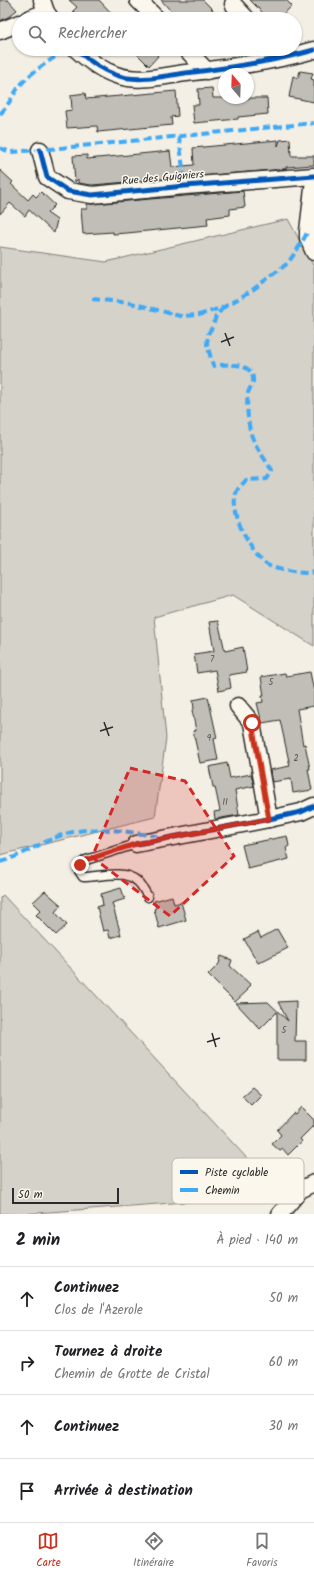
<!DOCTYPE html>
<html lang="fr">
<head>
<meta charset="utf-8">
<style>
  :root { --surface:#fff; --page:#f2f2f2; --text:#202124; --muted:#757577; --line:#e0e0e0; --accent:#c8321e }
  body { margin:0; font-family:Kalam,sans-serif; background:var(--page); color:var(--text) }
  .compass { position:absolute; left:218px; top:68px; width:36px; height:36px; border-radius:50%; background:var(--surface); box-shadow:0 1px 3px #0004; rotate:341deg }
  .scale { position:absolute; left:12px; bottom:10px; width:107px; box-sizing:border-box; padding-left:4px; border:2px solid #2b2b2b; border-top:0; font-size:11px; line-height:14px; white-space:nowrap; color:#2b2b2b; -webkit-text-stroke:3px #fbf7ec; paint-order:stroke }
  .stop { position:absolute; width:12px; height:12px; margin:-9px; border:3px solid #c8321e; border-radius:50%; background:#fff }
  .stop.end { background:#c8321e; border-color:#fff; box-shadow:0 1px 4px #0008 }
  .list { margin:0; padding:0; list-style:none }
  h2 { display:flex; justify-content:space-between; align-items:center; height:52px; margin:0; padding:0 16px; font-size:17px }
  h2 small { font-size:13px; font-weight:400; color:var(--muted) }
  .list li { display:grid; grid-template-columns:26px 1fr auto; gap:12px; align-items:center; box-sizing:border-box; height:64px; padding:0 16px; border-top:1px solid var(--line) }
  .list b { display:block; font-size:15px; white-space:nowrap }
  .list p { margin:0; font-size:13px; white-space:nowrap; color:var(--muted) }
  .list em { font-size:13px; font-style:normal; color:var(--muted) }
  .icon { flex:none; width:22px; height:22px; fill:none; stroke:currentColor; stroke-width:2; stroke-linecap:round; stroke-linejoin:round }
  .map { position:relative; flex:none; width:314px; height:1214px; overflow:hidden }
  .search { position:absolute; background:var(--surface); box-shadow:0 1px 3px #0004; left:12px; right:12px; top:12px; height:44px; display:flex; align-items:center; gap:10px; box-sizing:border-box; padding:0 14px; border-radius:22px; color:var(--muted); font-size:15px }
  .sheet { height:308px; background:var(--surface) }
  nav { display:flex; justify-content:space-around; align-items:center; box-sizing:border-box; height:56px; border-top:1px solid var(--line); background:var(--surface); font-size:11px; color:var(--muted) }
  nav a { display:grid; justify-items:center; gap:2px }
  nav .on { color:var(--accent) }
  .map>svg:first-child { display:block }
</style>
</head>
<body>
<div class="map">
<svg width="314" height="1214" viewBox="0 0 314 1214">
  <rect width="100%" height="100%" fill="#f3efe4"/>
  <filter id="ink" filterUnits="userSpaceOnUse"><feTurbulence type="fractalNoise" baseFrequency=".025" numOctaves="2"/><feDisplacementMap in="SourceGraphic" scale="8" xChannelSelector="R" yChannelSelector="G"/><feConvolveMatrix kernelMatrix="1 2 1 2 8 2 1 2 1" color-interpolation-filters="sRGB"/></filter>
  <g filter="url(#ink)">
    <g fill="#d5d2c9" stroke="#807e7a">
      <path d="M 288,219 L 314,267 L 314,646 L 233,595 L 154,617 L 166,738 L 155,817 L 0,855 L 0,247 L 106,262 Z"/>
      <path d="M 3,895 L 281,1195 L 22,1214 L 0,1214 L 0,898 Z"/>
    </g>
    <g fill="#c0beb6" stroke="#2b2b2b">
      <path d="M 0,0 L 8,0 L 17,10 L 8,17 L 0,21 Z"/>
      <path d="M 69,0 L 99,0 L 117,19 L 81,19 L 73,11 L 77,7 Z"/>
      <path d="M 161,0 L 203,0 L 222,19 L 197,19 L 187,10 L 178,19 Z"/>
      <path d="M 250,0 L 286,0 L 292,6 L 278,19 L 269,19 Z"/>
      <path d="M 132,49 L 152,49 L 158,56 L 149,66 Z"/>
      <path d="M 300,71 L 313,73 L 311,79 L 314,80 L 314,102 L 289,97 L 293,76 L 298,78 Z"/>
      <path d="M 212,88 L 213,98 L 267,98 L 268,114 L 238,117 L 238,119 L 194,123 L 192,105 L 199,105 L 198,89 Z"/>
      <path d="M 176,91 L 178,116 L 171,117 L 172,125 L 98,132 L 97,126 L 67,128 L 65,111 L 72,110 L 71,95 L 85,93 L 86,99 Z"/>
      <path d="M 290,139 L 291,156 L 314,156 L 314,165 L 286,167 L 286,169 L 92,185 L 78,183 L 78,179 L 75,182 L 73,156 L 87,155 L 87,159 L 170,151 L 172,167 L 194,165 L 193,148 L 278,140 L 278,146 L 280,140 Z"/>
      <path d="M 0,170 L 13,182 L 11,184 L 28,200 L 33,194 L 36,197 L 41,192 L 55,205 L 47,213 L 57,220 L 54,233 L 29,210 L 25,216 L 10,203 L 0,214 Z"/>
      <path d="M 243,191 L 245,207 L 230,209 L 230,215 L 207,218 L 208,225 L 127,233 L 113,234 L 113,232 L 83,234 L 81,209 L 87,209 L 87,204 L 93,204 Z"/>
      <path d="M 218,621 L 225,651 L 243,647 L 247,672 L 229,675 L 231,688 L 219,691 L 215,670 L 197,673 L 194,654 L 214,651 L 209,622 Z"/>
      <path d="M 310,672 L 314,692 L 314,706 L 297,709 L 303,745 L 305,744 L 310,769 L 308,769 L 312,790 L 293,793 L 291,779 L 272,782 L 270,770 L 290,766 L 280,720 L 262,723 L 257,703 L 263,702 L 262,696 L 264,696 L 261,677 L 285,673 L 286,676 Z"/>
      <path d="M 208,697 L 217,738 L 214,739 L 218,760 L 200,763 L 193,731 L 196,731 L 192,710 L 194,709 L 193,700 Z"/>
      <path d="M 227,763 L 230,778 L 251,774 L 254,786 L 235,790 L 239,815 L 215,819 L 214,812 L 220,811 L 215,787 L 213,787 L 209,767 Z"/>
      <path d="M 287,836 L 289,846 L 286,848 L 289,859 L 248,869 L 242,845 Z"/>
      <path d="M 121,888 L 125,899 L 112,903 L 121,935 L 110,938 L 108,930 L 103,931 L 97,907 L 103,905 L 101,894 Z"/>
      <path d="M 45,891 L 61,905 L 55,912 L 67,925 L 56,935 L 36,915 L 41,910 L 33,902 Z"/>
      <path d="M 172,896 L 174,904 L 181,902 L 186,920 L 159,928 L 154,909 L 156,908 L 154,901 Z"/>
      <path d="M 277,929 L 288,948 L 258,963 L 244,939 L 258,932 L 261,938 Z"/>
      <path d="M 221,956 L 232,960 L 230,966 L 251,985 L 247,989 L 248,990 L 235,1002 L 208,975 L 219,964 Z"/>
      <path d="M 296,1001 L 295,1041 L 306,1041 L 306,1060 L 277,1060 L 277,1012 L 260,1029 L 236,1003 L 268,1002 L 288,1021 L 278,1002 Z"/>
      <path d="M 252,1087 L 261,1095 L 251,1105 L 242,1096 Z"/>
      <path d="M 301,1107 L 314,1120 L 314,1125 L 300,1139 L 302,1141 L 288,1155 L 283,1149 L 280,1151 L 272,1144 L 281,1135 L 277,1130 L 293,1113 L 295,1114 Z"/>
    </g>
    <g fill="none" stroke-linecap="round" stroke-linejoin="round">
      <g stroke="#2b2b2b" stroke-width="11">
        <path id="lane" d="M 136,844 L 86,860 L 80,865 L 79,871 L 83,877 C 100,877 123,869 137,881 C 142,885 145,892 148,897"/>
      </g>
      <g stroke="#2b2b2b" stroke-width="19">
        <g id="street">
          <path d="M 42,0 L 46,12 L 51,19"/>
          <path d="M 138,0 L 157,19"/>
          <path d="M 233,4 L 247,19"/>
          <path d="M 28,19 L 46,12"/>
          <path d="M 0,31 L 19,23"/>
          <path d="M 76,49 C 88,60 101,70 116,75 C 138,83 163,76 186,73 C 228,68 272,62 314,50"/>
          <path d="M 186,49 L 207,71"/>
          <path d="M 40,150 L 47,177 L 68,191 L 92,195 L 185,186 L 314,176"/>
          <path d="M 314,180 L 308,231 L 308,238 L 314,252"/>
          <path d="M 238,706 L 252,723 L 269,819"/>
          <path d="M 136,844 L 269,819 L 301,812 L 314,806"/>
          <path d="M 280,1214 L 300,1190 L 314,1183"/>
        </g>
      </g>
      <use href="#lane" stroke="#fbf7ec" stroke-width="8"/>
      <use href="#street" stroke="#fbf7ec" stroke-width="16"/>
      <g stroke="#3fa9f5" stroke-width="4" stroke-dasharray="8 4" stroke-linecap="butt">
        <path d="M 0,114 C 8,106 12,97 18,88 C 30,72 51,60 67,49"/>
        <path d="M 179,136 L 185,186"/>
        <path d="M 0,148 L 10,152 L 40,150 L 314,123"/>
        <path d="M 92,299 L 131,303 L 180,316 L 199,315 L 224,307 L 251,291 L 288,263 L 301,244 L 308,231"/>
        <path d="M 224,307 L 216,316 L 213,326 L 208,334 L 207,344 L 213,366 C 226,364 255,361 253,382 C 252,386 249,389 248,393 C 246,401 248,422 250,430 C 253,445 265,458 272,471 L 267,479 L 246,480 C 244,483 240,486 238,489 C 226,508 250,552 266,564 C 274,570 304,575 314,572"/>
        <path d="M 0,862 C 22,856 41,842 62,835 C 94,824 129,832 160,837"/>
      </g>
      <g stroke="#fbf7ec" stroke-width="8">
        <g id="cycleway">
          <path d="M 76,49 C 88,60 101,70 116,75 C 138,83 163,76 186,73 C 228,68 272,62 314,50"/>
          <path d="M 40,150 L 47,177 L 68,191 L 92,195 L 185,186 L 314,176"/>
          <path d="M 136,844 L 269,819 L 301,812 L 314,806"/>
        </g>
      </g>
      <use href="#cycleway" stroke="#0057b8" stroke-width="5"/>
    </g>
  </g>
  <g fill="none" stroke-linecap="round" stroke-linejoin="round" filter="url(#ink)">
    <path stroke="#c8321e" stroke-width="5" d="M 80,865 L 86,860 L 136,844 L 269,819 L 252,723"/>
  </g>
  <path fill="#d62828" fill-opacity="0.2" stroke="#d62828" stroke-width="3" stroke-dasharray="8 5" stroke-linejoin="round" d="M 130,768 L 185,781 L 234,856 L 170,916 L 92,857 Z"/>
  <path fill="none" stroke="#2b2b2b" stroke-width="1.5" d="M 225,333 L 230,346M 221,342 L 234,337M 104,722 L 109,736M 100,731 L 113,727M 212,1033 L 216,1047M 207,1042 L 220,1038"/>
  <g text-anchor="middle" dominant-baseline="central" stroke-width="3" stroke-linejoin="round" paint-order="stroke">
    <g font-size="9" fill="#50504e">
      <text x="212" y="659">7</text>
      <text x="271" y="682">5</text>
      <text x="209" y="738">9</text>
      <text x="296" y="758">2</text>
      <text x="225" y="802">11</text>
      <text x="284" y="1030">5</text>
    </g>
    <g font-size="11" fill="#2b2b2b" stroke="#fbf7ec">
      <text transform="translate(163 178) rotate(-5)">Rue des Guigniers</text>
    </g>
  </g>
  <rect x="172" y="1158" width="132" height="46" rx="6" fill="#fbf7ec" stroke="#bdbab2" stroke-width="1"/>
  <rect x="180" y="1170" width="18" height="4" fill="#0057b8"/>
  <rect x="180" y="1188" width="18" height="4" fill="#3fa9f5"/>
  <g font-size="11" fill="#2b2b2b">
    <text x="205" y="1176">Piste cyclable</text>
    <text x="205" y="1194">Chemin</text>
  </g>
</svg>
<svg class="compass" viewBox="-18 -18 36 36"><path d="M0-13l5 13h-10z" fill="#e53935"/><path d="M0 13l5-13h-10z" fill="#757577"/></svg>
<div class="scale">50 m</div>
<div class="stop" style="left:252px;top:723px"></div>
<div class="stop end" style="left:80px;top:865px"></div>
<div class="search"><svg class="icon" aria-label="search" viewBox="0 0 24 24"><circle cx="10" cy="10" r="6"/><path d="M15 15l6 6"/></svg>Rechercher</div>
</div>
<section class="sheet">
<h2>2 min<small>À pied · 140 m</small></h2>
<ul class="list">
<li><svg class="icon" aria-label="ahead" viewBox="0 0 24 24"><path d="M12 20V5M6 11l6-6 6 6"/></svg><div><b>Continuez</b><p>Clos de l'Azerole</p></div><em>50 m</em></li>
<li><svg class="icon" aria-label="right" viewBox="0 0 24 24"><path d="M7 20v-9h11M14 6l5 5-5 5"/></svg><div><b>Tournez à droite</b><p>Chemin de Grotte de Cristal</p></div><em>60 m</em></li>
<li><svg class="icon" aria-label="ahead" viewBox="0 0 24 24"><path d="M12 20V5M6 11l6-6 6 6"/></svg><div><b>Continuez</b></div><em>30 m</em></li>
<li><svg class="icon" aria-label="arrive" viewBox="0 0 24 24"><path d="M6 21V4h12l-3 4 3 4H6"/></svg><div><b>Arrivée à destination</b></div></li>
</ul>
</section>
<nav>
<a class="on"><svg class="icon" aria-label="map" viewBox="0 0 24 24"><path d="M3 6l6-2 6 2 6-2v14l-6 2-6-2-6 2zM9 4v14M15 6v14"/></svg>Carte</a>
<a><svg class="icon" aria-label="directions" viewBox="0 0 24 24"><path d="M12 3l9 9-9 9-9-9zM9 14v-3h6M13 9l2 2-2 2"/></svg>Itinéraire</a>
<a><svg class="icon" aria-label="saved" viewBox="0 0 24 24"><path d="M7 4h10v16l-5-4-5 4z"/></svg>Favoris</a>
</nav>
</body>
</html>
